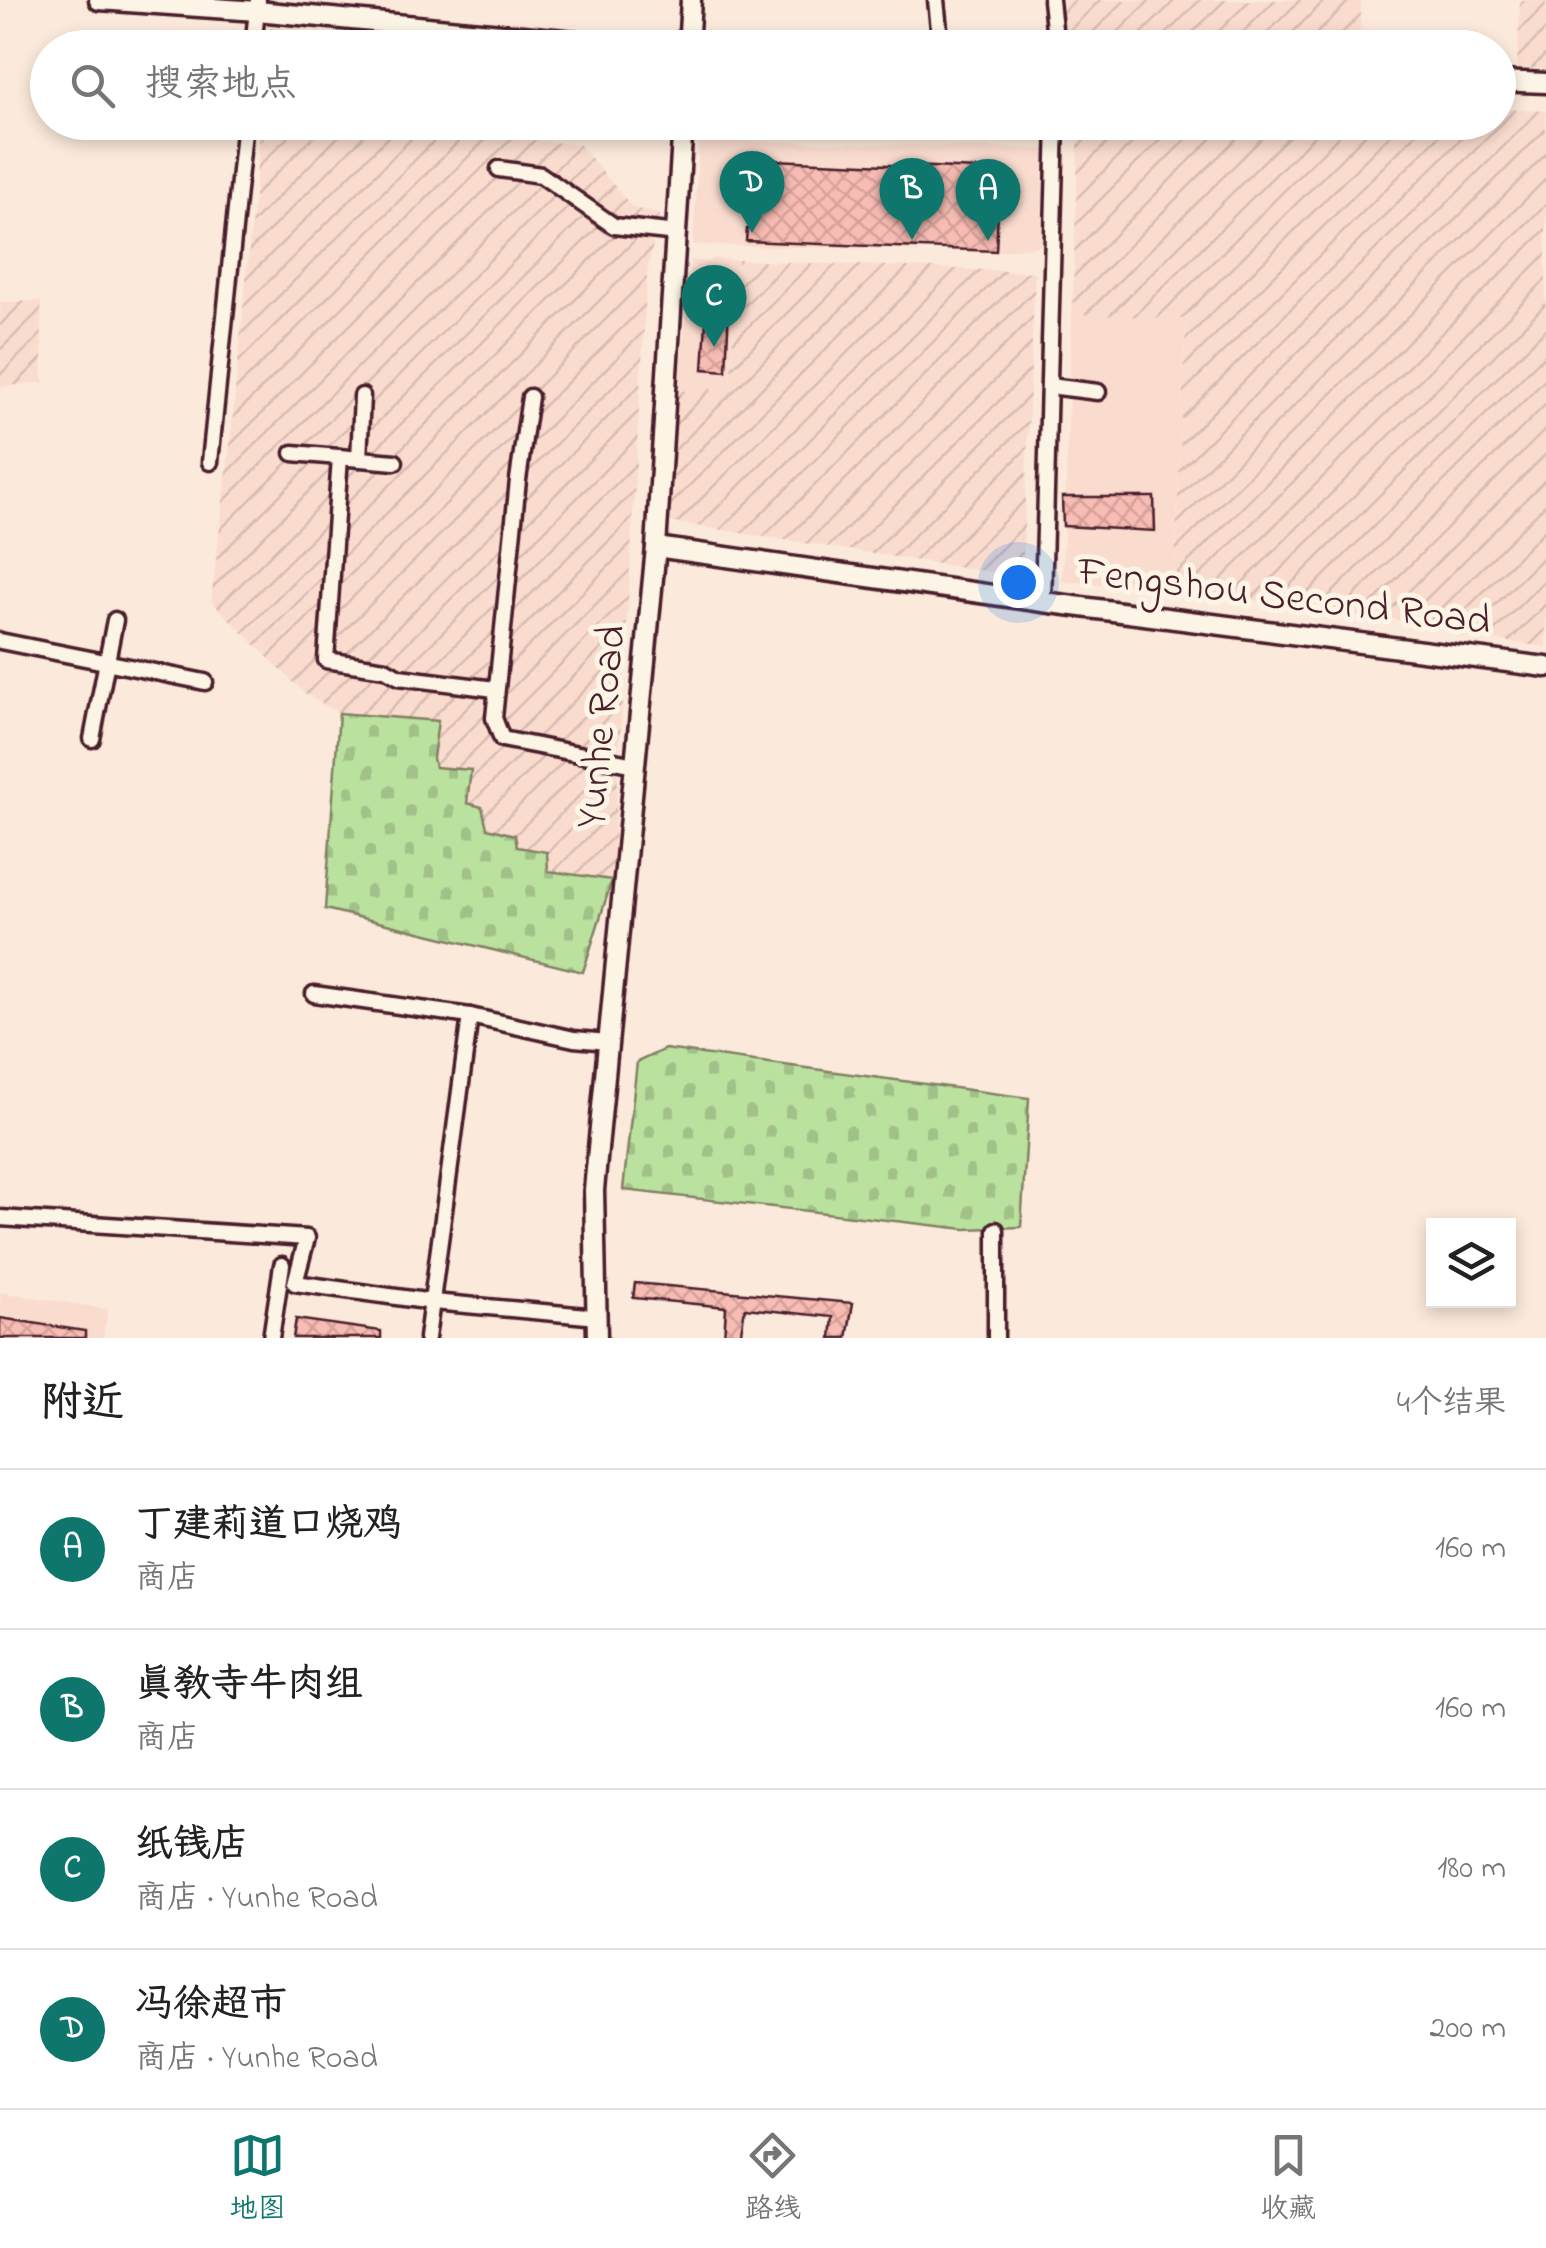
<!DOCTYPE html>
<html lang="zh">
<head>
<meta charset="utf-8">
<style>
  :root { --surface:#fff; --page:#f6f6f6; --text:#222; --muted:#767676; --line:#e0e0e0; --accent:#0f766e }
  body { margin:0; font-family:"Indie Flower","LXGW WenKai TC",sans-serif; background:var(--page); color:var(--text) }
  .controls { position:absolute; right:30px; bottom:30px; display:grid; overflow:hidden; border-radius:0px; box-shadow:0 5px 15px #0003 }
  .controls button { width:90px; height:90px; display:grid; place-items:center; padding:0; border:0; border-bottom:2px solid var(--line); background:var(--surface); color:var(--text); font:50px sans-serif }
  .you { position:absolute; left:1018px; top:582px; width:35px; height:35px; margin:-25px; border:8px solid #fff; border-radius:50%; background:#1a73e8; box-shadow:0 0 0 15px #1a73e833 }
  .badge { display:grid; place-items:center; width:65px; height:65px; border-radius:50%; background:var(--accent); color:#fff; font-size:32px; font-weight:700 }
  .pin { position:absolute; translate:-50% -82px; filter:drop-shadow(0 2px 5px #0008) }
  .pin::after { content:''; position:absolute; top:52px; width:35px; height:30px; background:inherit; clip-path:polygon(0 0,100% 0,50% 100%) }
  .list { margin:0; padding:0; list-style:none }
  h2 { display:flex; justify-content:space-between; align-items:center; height:130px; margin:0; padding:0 40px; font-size:42px }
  h2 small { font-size:32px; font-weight:400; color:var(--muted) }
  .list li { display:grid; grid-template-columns:65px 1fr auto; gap:30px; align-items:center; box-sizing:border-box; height:160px; padding:0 40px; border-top:2px solid var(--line) }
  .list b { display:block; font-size:38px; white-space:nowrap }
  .list p { margin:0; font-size:32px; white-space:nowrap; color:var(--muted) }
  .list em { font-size:32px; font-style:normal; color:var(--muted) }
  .icon { flex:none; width:55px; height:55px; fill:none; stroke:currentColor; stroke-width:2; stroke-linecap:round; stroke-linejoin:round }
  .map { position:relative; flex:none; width:1546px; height:1338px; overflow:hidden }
  .search { position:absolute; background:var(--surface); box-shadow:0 5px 15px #0003; left:30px; right:30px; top:30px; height:110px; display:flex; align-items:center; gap:25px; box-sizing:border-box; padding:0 35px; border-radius:55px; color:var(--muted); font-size:38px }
  .sheet { height:770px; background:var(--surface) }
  nav { display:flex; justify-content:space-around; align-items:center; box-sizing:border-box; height:140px; border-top:2px solid var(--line); background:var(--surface); font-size:28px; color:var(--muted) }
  nav a { display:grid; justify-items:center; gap:5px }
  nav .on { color:var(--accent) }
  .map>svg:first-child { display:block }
</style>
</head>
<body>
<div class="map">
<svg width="1546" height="1338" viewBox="0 0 1546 1338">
  <defs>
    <pattern id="industrial-furrows" width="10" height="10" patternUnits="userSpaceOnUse" patternTransform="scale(2.5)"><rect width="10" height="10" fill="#fadccf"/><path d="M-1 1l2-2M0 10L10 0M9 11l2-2" fill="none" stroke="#d8bcb2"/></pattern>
    <pattern id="cemetery-stones" width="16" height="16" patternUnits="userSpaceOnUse" patternTransform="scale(2.5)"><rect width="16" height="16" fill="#bae29e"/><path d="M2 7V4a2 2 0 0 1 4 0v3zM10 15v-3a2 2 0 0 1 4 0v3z" fill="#a1c188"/></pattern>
    <pattern id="building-cross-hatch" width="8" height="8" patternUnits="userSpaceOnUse" patternTransform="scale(2.5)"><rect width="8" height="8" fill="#f7bcb3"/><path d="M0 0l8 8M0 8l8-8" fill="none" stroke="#d5a19a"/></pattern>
  </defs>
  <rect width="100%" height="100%" fill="#fbeadb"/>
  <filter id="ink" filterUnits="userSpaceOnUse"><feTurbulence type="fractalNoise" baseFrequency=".01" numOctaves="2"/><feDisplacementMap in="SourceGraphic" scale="20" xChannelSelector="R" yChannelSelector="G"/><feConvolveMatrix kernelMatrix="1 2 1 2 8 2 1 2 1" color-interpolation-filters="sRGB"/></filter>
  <g filter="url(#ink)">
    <g fill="#fadccf">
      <path d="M 699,139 L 1044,149 L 1041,246 L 1002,251 L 693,245 Z"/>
      <path d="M 712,259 L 738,260 L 730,388 L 678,391 L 691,260 L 708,262 Z"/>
      <path d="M 1072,314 L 1186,318 L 1174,587 L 1062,582 Z"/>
      <path d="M 0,1292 L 108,1309 L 103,1338 L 0,1338 Z"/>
    </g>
    <g fill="url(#industrial-furrows)">
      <path d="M 1064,0 L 1361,0 L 1360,47 L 1071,47 L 1062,31 Z"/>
      <path d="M 1520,0 L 1546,0 L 1546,69 L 1517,68 Z"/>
      <path d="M 270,28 L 370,38 L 371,47 L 268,47 Z"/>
      <path d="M 1499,109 L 1546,111 L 1546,647 L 1462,636 L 1460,627 L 1324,612 L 1174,587 L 1186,319 L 1072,314 L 1079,123 L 1498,122 Z"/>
      <path d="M 261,123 L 426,123 L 475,134 L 580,145 L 633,208 L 659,214 L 647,275 L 612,880 L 547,871 L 517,847 L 515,835 L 487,829 L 435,767 L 433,758 L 438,721 L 339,713 L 305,694 L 211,601 L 230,445 Z"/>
      <path d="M 738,260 L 1035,272 L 1022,577 L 670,522 L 678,391 L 730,388 Z"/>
      <path d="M 41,301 L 43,382 L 0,387 L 0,302 Z"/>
    </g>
    <g fill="url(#cemetery-stones)" stroke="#828064" stroke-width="2.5">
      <path d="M 339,713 L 438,721 L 433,758 L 435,767 L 471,770 L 467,803 L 482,807 L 487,828 L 515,835 L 517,847 L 547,852 L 548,871 L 612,880 L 583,972 L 325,909 Z"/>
      <path d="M 665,1049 L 1029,1098 L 1021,1227 L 965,1229 L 623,1190 L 637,1062 Z"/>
    </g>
    <g fill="url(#building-cross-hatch)" stroke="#4a1f2b" stroke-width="2.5">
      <path d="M 749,159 L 1000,170 L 996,251 L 746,241 L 747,229 L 750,229 L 753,171 L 748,171 Z"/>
      <path d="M 707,307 L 729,308 L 726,371 L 703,369 Z"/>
      <path d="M 1062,497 L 1154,497 L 1155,531 L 1063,526 Z"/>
      <path d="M 635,1283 L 853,1303 L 847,1338 L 831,1338 L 833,1317 L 745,1308 L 740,1338 L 724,1338 L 726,1307 L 633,1298 Z"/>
      <path d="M 0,1318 L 85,1331 L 85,1338 L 0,1338 Z"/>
      <path d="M 296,1319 L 381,1331 L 381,1338 L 293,1338 Z"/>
    </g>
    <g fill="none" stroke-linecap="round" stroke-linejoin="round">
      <g stroke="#4a1f2b" stroke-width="21">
        <g id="minor">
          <path d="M 936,0 L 941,48"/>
          <path d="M 1051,0 L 1056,48"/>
          <path d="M 253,48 L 258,0"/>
          <path d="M 499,169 L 541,175 L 614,226 L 677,233"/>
          <path d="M 1049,386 L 1098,392"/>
          <path d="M 530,397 L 518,480 L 494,718 L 502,739 L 635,765"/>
          <path d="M 293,453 L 395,462"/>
          <path d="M 340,457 L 326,660 L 385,669 L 399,677 L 495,689"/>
          <path d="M 359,459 L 362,396"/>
          <path d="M 210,462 L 245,122"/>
          <path d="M 1043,602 L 1056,122"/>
          <path d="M 0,641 L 205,682"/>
          <path d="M 92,739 L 115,620"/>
          <path d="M 314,994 L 470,1016 L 574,1039 L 608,1042"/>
          <path d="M 0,1218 L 307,1238 L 295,1283 L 433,1302 L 598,1317"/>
          <path d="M 271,1338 L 282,1265"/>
          <path d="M 427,1338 L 470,1016"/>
          <path d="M 996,1338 L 996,1230"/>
        </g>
      </g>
      <g stroke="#4a1f2b" stroke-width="25">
        <g id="tertiary">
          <path d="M 99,0 L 257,11 L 650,48"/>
          <path d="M 688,48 L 691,0"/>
          <path d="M 1498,81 L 1546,83"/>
          <path d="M 656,547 L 1043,602 L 1546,667"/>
          <path d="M 597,1338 L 594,1190 L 656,547 L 683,122"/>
        </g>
      </g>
      <use href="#minor" stroke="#fcf5e5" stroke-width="14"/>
      <use href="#tertiary" stroke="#fcf5e5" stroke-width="18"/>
    </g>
  </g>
  <g text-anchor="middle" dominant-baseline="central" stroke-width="10" stroke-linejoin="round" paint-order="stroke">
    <g font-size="42" fill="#4a1f2b" stroke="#fcf5e5">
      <text transform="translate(1284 598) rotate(7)">Fengshou Second Road</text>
      <text transform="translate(603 727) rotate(-84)">Yunhe Road</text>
    </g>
  </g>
</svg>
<div class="controls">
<button><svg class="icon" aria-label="layers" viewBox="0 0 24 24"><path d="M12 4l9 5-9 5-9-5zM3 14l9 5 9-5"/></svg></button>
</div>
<div class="you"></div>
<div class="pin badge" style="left:988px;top:241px">A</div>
<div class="pin badge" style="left:912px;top:240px">B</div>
<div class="pin badge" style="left:714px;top:347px">C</div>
<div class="pin badge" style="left:752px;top:233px">D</div>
<div class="search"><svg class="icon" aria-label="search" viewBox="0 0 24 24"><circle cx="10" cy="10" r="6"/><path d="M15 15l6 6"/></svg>搜索地点</div>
</div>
<section class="sheet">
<h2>附近<small>4个结果</small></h2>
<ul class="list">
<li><span class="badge">A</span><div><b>丁建莉道口烧鸡</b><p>商店</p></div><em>160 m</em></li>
<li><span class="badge">B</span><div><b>真教寺牛肉组</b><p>商店</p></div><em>160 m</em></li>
<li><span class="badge">C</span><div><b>纸钱店</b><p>商店 · Yunhe Road</p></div><em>180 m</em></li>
<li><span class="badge">D</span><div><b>冯徐超市</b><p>商店 · Yunhe Road</p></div><em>200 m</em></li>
</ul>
</section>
<nav>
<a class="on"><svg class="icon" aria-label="map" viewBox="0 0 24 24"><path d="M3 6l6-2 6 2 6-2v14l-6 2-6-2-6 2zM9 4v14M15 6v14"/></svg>地图</a>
<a><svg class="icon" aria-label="directions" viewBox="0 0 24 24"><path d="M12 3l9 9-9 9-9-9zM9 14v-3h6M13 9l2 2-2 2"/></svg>路线</a>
<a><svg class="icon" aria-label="saved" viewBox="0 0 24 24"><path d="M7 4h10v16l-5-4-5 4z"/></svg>收藏</a>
</nav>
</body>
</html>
